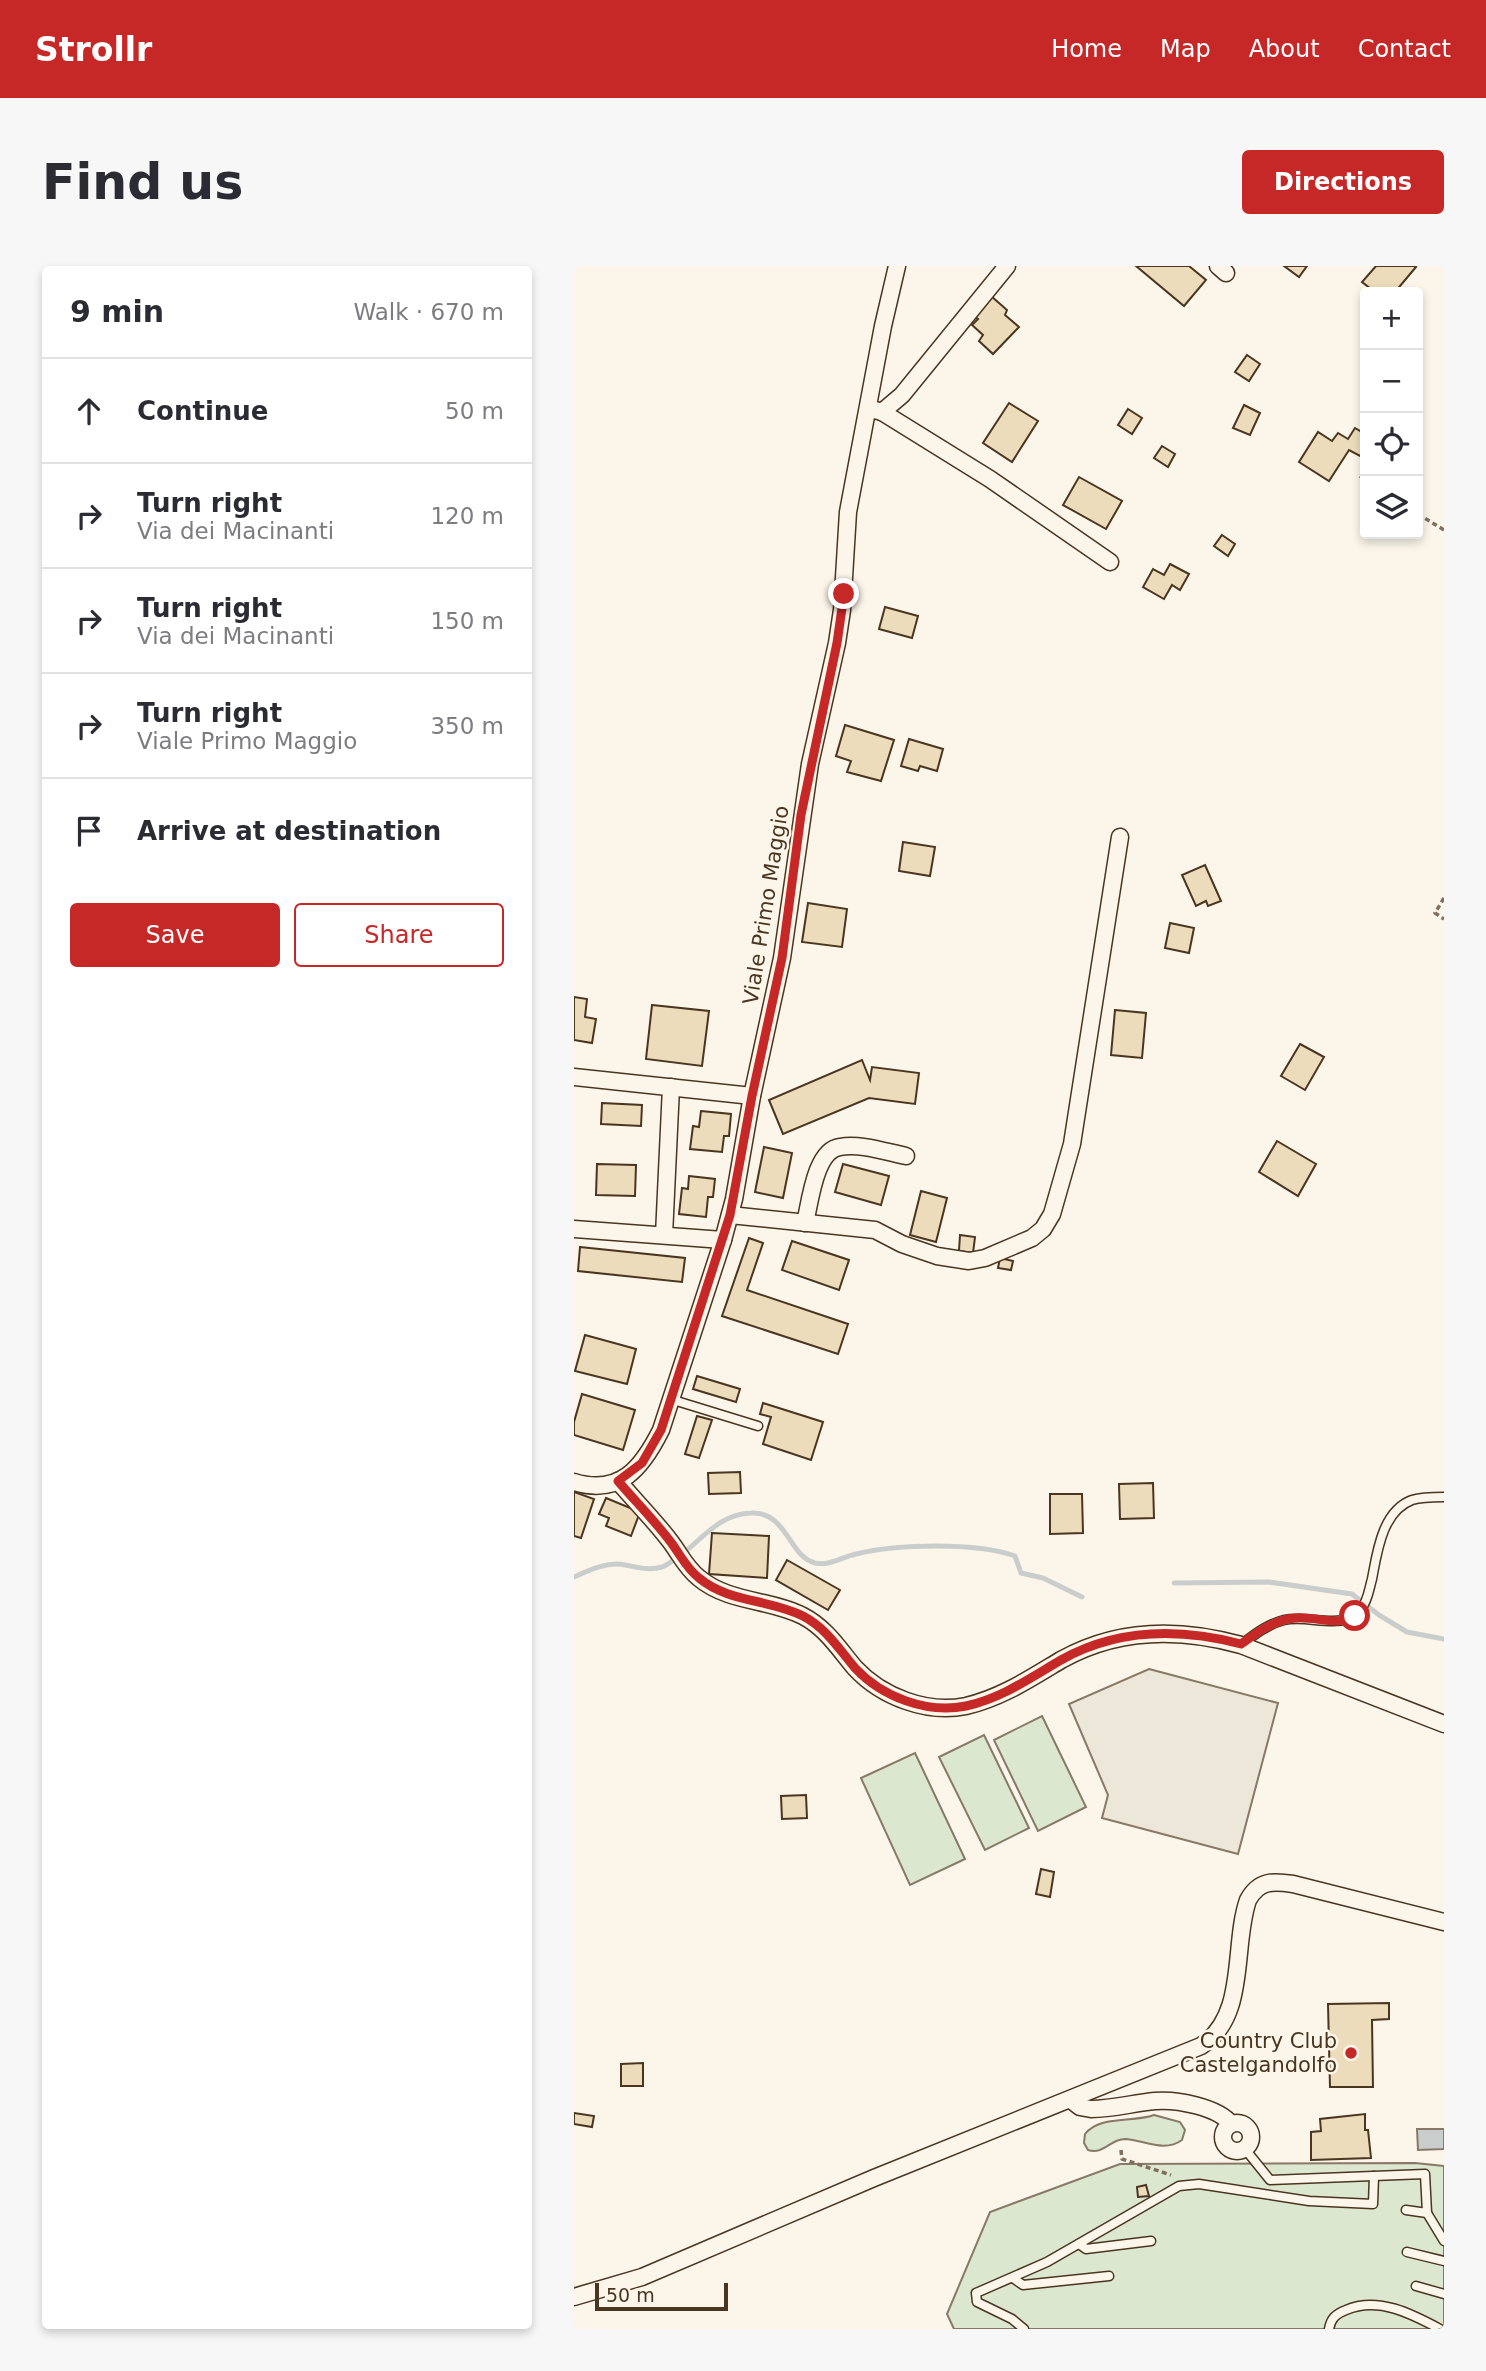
<!DOCTYPE html>
<html lang="en">
<head>
<meta charset="utf-8">
<style>
  :root { --surface:#fff; --page:#f7f7f7; --text:#2b2b33; --muted:#7c7c81; --line:#e1e1e2; --accent:#c62828 }
  body { margin:0; font-family:"DejaVu Sans",sans-serif; background:var(--page); color:var(--text) }
  .controls { position:absolute; right:21px; top:21px; display:grid; overflow:hidden; border-radius:7px; box-shadow:0 4px 10px #0003 }
  .controls button { width:63px; height:63px; display:grid; place-items:center; padding:0; border:0; border-bottom:2px solid var(--line); background:var(--surface); color:var(--text); font:35px sans-serif }
  .scale { position:absolute; left:21px; bottom:18px; width:133px; box-sizing:border-box; padding-left:7px; border:4px solid #4a3520; border-top:0; font-size:19px; line-height:24px; white-space:nowrap; color:#4a3520; -webkit-text-stroke:5px #fbf6e9; paint-order:stroke }
  .stop { position:absolute; width:21px; height:21px; margin:-16px; border:5px solid #c62828; border-radius:50%; background:#fff }
  .stop.end { background:#c62828; border-color:#fff; box-shadow:0 2px 7px #0008 }
  .list { margin:0; padding:0; list-style:none }
  h2 { display:flex; justify-content:space-between; align-items:center; height:91px; margin:0; padding:0 28px; font-size:30px }
  h2 small { font-size:23px; font-weight:400; color:var(--muted) }
  .list li { display:grid; grid-template-columns:46px 1fr auto; gap:21px; align-items:center; box-sizing:border-box; height:105px; padding:0 28px; border-top:2px solid var(--line) }
  .list b { display:block; font-size:26px; white-space:nowrap }
  .list p { margin:0; font-size:23px; white-space:nowrap; color:var(--muted) }
  .list em { font-size:23px; font-style:normal; color:var(--muted) }
  .actions { display:flex; gap:14px; padding:21px 28px }
  .actions a { flex:1; padding:16px 0; border:2px solid var(--accent); border-radius:7px; text-align:center; font-size:24px; color:var(--accent) }
  .actions .main { background:var(--accent); color:#fff }
  .icon { flex:none; width:38px; height:38px; fill:none; stroke:currentColor; stroke-width:2; stroke-linecap:round; stroke-linejoin:round }
  .map { position:relative; flex:none; width:870px; height:2063px; overflow:hidden; border-radius:7px }
  header { display:flex; align-items:center; gap:42px; box-sizing:border-box; height:98px; padding:0 35px; background:var(--accent); color:#fff }
  header strong { font-size:33px }
  nav { display:flex; gap:38px; margin-inline-start:auto; font-size:24px }
  .intro { display:flex; align-items:center; justify-content:space-between; box-sizing:border-box; height:168px; padding:0 42px }
  h1 { margin:0; font-size:49px }
  .button { padding:18px 32px; border-radius:7px; background:var(--accent); color:#fff; font-size:24px; font-weight:700 }
  main { display:flex; gap:42px; padding:0 42px }
  aside { flex:1; background:var(--surface); border-radius:7px; box-shadow:0 4px 10px #0003 }
  .map>svg:first-child { display:block }
</style>
</head>
<body>
<header>
<strong>Strollr</strong>
<nav><a>Home</a><a>Map</a><a>About</a><a>Contact</a></nav>
</header>
<div class="intro"><h1>Find us</h1><a class="button">Directions</a></div>
<main>
<aside>
<h2>9 min<small>Walk · 670 m</small></h2>
<ul class="list">
<li><svg class="icon" aria-label="ahead" viewBox="0 0 24 24"><path d="M12 20V5M6 11l6-6 6 6"/></svg><div><b>Continue</b></div><em>50 m</em></li>
<li><svg class="icon" aria-label="right" viewBox="0 0 24 24"><path d="M7 20v-9h11M14 6l5 5-5 5"/></svg><div><b>Turn right</b><p>Via dei Macinanti</p></div><em>120 m</em></li>
<li><svg class="icon" aria-label="right" viewBox="0 0 24 24"><path d="M7 20v-9h11M14 6l5 5-5 5"/></svg><div><b>Turn right</b><p>Via dei Macinanti</p></div><em>150 m</em></li>
<li><svg class="icon" aria-label="right" viewBox="0 0 24 24"><path d="M7 20v-9h11M14 6l5 5-5 5"/></svg><div><b>Turn right</b><p>Viale Primo Maggio</p></div><em>350 m</em></li>
<li><svg class="icon" aria-label="arrive" viewBox="0 0 24 24"><path d="M6 21V4h12l-3 4 3 4H6"/></svg><div><b>Arrive at destination</b></div></li>
</ul>
<div class="actions"><a class="main">Save</a><a>Share</a></div>
</aside>
<div class="map">
<svg width="870" height="2063" viewBox="0 0 870 2063">
  <rect width="100%" height="100%" fill="#fbf6e9"/>
  <g fill="#dce7d0" stroke="#887966" stroke-width="2">
    <path d="M 468,1450 L 512,1541 L 464,1565 L 420,1474 Z"/>
    <path d="M 410,1469 L 455,1562 L 411,1584 L 365,1491 Z"/>
    <path d="M 341,1487 L 391,1593 L 336,1619 L 287,1512 Z"/>
    <path d="M 580,1849 L 606,1856 L 611,1864 L 608,1874 C 590,1887 570,1874 551,1873 C 536,1873 530,1889 514,1884 L 510,1877 L 511,1868 C 526,1849 558,1857 580,1849 Z"/>
    <path d="M 841,1897 L 870,1900 L 870,2063 L 380,2063 L 373,2048 L 416,1946 L 546,1898 Z"/>
  </g>
  <path fill="#ede7d9" stroke="#887966" stroke-width="2" d="M 575,1403 L 704,1437 L 664,1588 L 528,1552 L 534,1529 L 495,1438 Z"/>
  <path fill="#c9cecd" stroke="#887966" stroke-width="2" d="M 843,1863 L 870,1863 L 870,1883 L 844,1884 Z"/>
  <g fill="none" stroke-linecap="round" stroke-linejoin="round">
    <g stroke="#c9cecd" stroke-width="5">
      <path d="M 0,1311 C 15,1304 34,1295 51,1299 C 63,1301 75,1305 88,1301 C 94,1299 100,1293 106,1290 C 129,1272 146,1248 177,1247 C 213,1245 215,1291 241,1297 C 256,1300 268,1291 282,1288 C 323,1278 402,1276 441,1290 L 447,1307 L 469,1312 L 508,1331"/>
      <path d="M 600,1317 L 695,1316 L 778,1328 L 805,1349 L 833,1366 L 870,1373"/>
    </g>
  </g>
  <g fill="#ecdcbc" stroke="#4a3520" stroke-width="2">
    <path d="M 562,0 L 615,0 L 632,14 L 610,40 Z"/>
    <path d="M 710,0 L 733,0 L 725,11 Z"/>
    <path d="M 802,0 L 840,0 L 842,1 L 821,26 L 801,26 L 788,16 Z"/>
    <path d="M 417,30 L 433,44 L 431,49 L 445,61 L 419,88 L 405,75 L 409,69 L 398,59 L 404,53 L 399,49 Z"/>
    <path d="M 673,89 L 686,98 L 675,115 L 661,106 Z"/>
    <path d="M 435,137 L 464,155 L 438,196 L 409,177 Z"/>
    <path d="M 670,139 L 686,147 L 676,169 L 659,162 Z"/>
    <path d="M 554,143 L 568,152 L 558,168 L 544,159 Z"/>
    <path d="M 781,162 L 791,168 L 791,182 L 786,190 L 775,184 L 755,215 L 725,196 L 744,166 L 758,175 L 764,167 L 774,173 Z"/>
    <path d="M 588,180 L 601,188 L 594,201 L 580,192 Z"/>
    <path d="M 505,211 L 548,235 L 532,263 L 489,239 Z"/>
    <path d="M 648,269 L 661,278 L 654,290 L 640,280 Z"/>
    <path d="M 596,298 L 615,308 L 606,324 L 598,319 L 590,333 L 569,321 L 579,303 L 590,309 Z"/>
    <path d="M 311,341 L 344,350 L 338,372 L 305,363 Z"/>
    <path d="M 271,459 L 320,474 L 307,515 L 273,506 L 277,495 L 262,490 Z"/>
    <path d="M 335,473 L 369,483 L 363,505 L 346,500 L 344,505 L 327,500 Z"/>
    <path d="M 329,576 L 361,581 L 356,610 L 325,605 Z"/>
    <path d="M 631,599 L 647,635 L 634,640 L 632,635 L 622,640 L 608,609 Z"/>
    <path d="M 234,637 L 273,643 L 268,681 L 228,676 Z"/>
    <path d="M 596,657 L 620,662 L 615,687 L 591,682 Z"/>
    <path d="M 0,731 L 13,733 L 11,751 L 22,753 L 18,777 L 0,774 Z"/>
    <path d="M 78,739 L 135,745 L 128,800 L 72,793 Z"/>
    <path d="M 541,744 L 572,747 L 568,792 L 537,789 Z"/>
    <path d="M 726,778 L 750,791 L 731,824 L 707,810 Z"/>
    <path d="M 288,794 L 296,814 L 298,801 L 345,807 L 341,838 L 295,832 L 209,868 L 195,834 Z"/>
    <path d="M 28,837 L 68,839 L 67,860 L 27,858 Z"/>
    <path d="M 127,845 L 157,848 L 155,870 L 150,870 L 148,886 L 116,883 L 119,860 L 125,861 Z"/>
    <path d="M 703,875 L 742,898 L 724,930 L 685,906 Z"/>
    <path d="M 190,881 L 218,887 L 209,932 L 181,926 Z"/>
    <path d="M 23,898 L 62,899 L 61,930 L 22,929 Z"/>
    <path d="M 269,898 L 315,910 L 307,939 L 261,926 Z"/>
    <path d="M 115,910 L 141,913 L 139,931 L 134,931 L 132,951 L 105,948 L 108,922 L 114,923 Z"/>
    <path d="M 347,925 L 373,932 L 362,976 L 336,969 Z"/>
    <path d="M 386,969 L 401,971 L 399,987 L 385,985 Z"/>
    <path d="M 175,972 L 189,977 L 173,1024 L 274,1058 L 264,1088 L 148,1050 Z"/>
    <path d="M 218,975 L 275,994 L 265,1024 L 208,1004 Z"/>
    <path d="M 6,981 L 111,992 L 108,1016 L 4,1005 Z"/>
    <path d="M 426,992 L 439,995 L 437,1004 L 424,1002 Z"/>
    <path d="M 11,1069 L 62,1083 L 53,1118 L 1,1105 Z"/>
    <path d="M 123,1110 L 166,1123 L 162,1136 L 119,1123 Z"/>
    <path d="M 8,1128 L 61,1144 L 49,1184 L 0,1169 L 0,1156 Z"/>
    <path d="M 189,1137 L 249,1156 L 237,1194 L 189,1178 L 197,1151 L 186,1148 Z"/>
    <path d="M 123,1150 L 138,1154 L 125,1192 L 111,1188 Z"/>
    <path d="M 166,1206 L 167,1227 L 135,1228 L 134,1207 Z"/>
    <path d="M 579,1217 L 580,1252 L 546,1253 L 545,1218 Z"/>
    <path d="M 0,1226 L 20,1233 L 7,1272 L 0,1270 Z"/>
    <path d="M 476,1228 L 508,1228 L 509,1267 L 476,1268 Z"/>
    <path d="M 32,1232 L 66,1246 L 57,1270 L 32,1260 L 35,1252 L 25,1248 Z"/>
    <path d="M 138,1267 L 195,1270 L 193,1312 L 135,1308 Z"/>
    <path d="M 213,1294 L 266,1324 L 254,1344 L 202,1314 Z"/>
    <path d="M 232,1529 L 233,1552 L 208,1553 L 207,1530 Z"/>
    <path d="M 467,1603 L 480,1606 L 476,1631 L 462,1628 Z"/>
    <path d="M 815,1737 L 815,1753 L 798,1754 L 799,1821 L 756,1821 L 754,1738 Z"/>
    <path d="M 69,1797 L 69,1820 L 47,1820 L 47,1798 Z"/>
    <path d="M 0,1847 L 20,1850 L 18,1861 L 0,1858 Z"/>
    <path d="M 791,1848 L 791,1864 L 794,1864 L 797,1892 L 737,1894 L 737,1866 L 747,1865 L 746,1853 Z"/>
    <path d="M 572,1919 L 575,1930 L 564,1931 L 563,1921 Z"/>
  </g>
  <g fill="none" stroke-linecap="round" stroke-linejoin="round">
    <g stroke="#4a3520" stroke-width="11">
      <g id="service">
        <path d="M 96,1133 L 184,1160"/>
        <path d="M 668,1378 C 681,1368 694,1358 710,1354 C 735,1348 771,1366 787,1343 C 794,1335 795,1323 798,1313 C 803,1287 808,1245 838,1234 C 848,1231 860,1231 870,1231"/>
        <path d="M 671,1883 L 696,1914 L 851,1908 L 853,1947"/>
        <path d="M 832,1944 L 853,1947 L 870,1975"/>
        <path d="M 505,1978 L 512,1983 L 577,1975"/>
        <path d="M 833,1986 L 870,1995"/>
        <path d="M 439,2012 L 449,2019 L 535,2010"/>
        <path d="M 842,2020 L 870,2028"/>
        <path d="M 450,2063 L 438,2053 L 403,2036 L 402,2027 L 473,1996 L 605,1920 L 625,1918 L 735,1935 L 799,1938 L 800,1910"/>
        <path d="M 755,2063 C 757,2052 762,2048 772,2044 C 804,2030 838,2048 866,2063"/>
      </g>
    </g>
    <g stroke="#4a3520" stroke-width="19">
      <g id="minor">
        <path d="M 644,0 L 652,7"/>
        <path d="M 301,144 L 308,146 L 328,129 L 433,0"/>
        <path d="M 308,146 L 416,213 L 536,296"/>
        <path d="M 0,811 L 178,830"/>
        <path d="M 156,949 L 301,964 L 328,978 L 363,990 L 395,995 L 411,992 L 458,972 L 469,963 L 478,948 L 498,878 L 546,571"/>
        <path d="M 231,957 C 236,937 241,884 266,881 C 286,877 312,886 332,890"/>
        <path d="M 0,963 L 149,974"/>
        <path d="M 90,969 L 97,821"/>
        <path d="M 44,1215 C 61,1235 80,1254 96,1275 C 106,1288 112,1302 125,1312 C 155,1337 196,1333 229,1350 C 252,1362 265,1383 281,1402 C 308,1431 353,1448 392,1440 C 427,1432 457,1412 487,1394 C 544,1362 606,1362 667,1379 L 870,1458"/>
        <path d="M 0,1216 C 46,1230 68,1202 87,1164 L 149,974 L 160,933 L 178,830 L 208,692 L 236,498 L 263,377 L 268,344 L 274,246 L 309,60 L 323,0"/>
        <path d="M 497,1834 L 506,1841 L 517,1843 C 539,1843 559,1837 581,1835 C 602,1833 644,1841 657,1858"/>
        <circle cx="663" cy="1871" r="14"/>
        <path d="M 0,2031 L 68,2011 L 300,1912 L 627,1780 C 674,1750 658,1680 674,1634 C 685,1614 699,1615 719,1618 L 870,1656"/>
      </g>
    </g>
    <g stroke="#7f6f5c" stroke-width="3.5" stroke-dasharray="5 3.5" stroke-linecap="butt">
      <path d="M 786,210 L 791,214"/>
      <path d="M 844,248 L 870,264"/>
      <path d="M 870,632 L 861,647 L 870,653"/>
      <path d="M 547,1884 L 548,1893 L 597,1909"/>
    </g>
    <use href="#service" stroke="#fbf6e9" stroke-width="8"/>
    <use href="#minor" stroke="#fbf6e9" stroke-width="16"/>
  </g>
  <g fill="none" stroke-linecap="round" stroke-linejoin="round">
    <path stroke="#c62828" stroke-width="9" d="M 270,328 L 263,377 L 227,549 L 208,692 L 178,830 L 156,949 L 87,1164 L 68,1197 L 44,1215 C 61,1235 80,1254 96,1275 C 106,1288 112,1302 125,1312 C 155,1337 196,1333 229,1350 C 252,1362 265,1383 281,1402 C 308,1431 353,1448 392,1440 C 428,1432 456,1412 487,1394 C 544,1362 606,1362 667,1378 C 684,1366 700,1354 721,1352 C 742,1350 763,1361 781,1350"/>
  </g>
  <circle fill="#c62828" stroke="#fbf6e9" stroke-width="2.5" cx="777" cy="1787" r="7"/>
  <g text-anchor="middle" dominant-baseline="central" stroke-width="5" stroke-linejoin="round" paint-order="stroke">
    <g font-size="21" fill="#4a3520" stroke="#fbf6e9">
      <text transform="translate(192 639) rotate(-81)">Viale Primo Maggio</text>
    </g>
    <g font-size="21" fill="#4a3520" stroke="#fbf6e9" text-anchor="end">
      <text x="763" y="1775">Country Club<tspan x="763" dy="24">Castelgandolfo</tspan></text>
    </g>
  </g>
</svg>
<div class="controls">
<button>+</button>
<button>−</button>
<button><svg class="icon" aria-label="locate" viewBox="0 0 24 24"><circle cx="12" cy="12" r="6"/><path d="M12 2v4M12 18v4M2 12h4M18 12h4"/></svg></button>
<button><svg class="icon" aria-label="layers" viewBox="0 0 24 24"><path d="M12 4l9 5-9 5-9-5zM3 14l9 5 9-5"/></svg></button>
</div>
<div class="scale">50 m</div>
<div class="stop" style="left:781px;top:1350px"></div>
<div class="stop end" style="left:270px;top:328px"></div>
</div>
</main>
</body>
</html>
